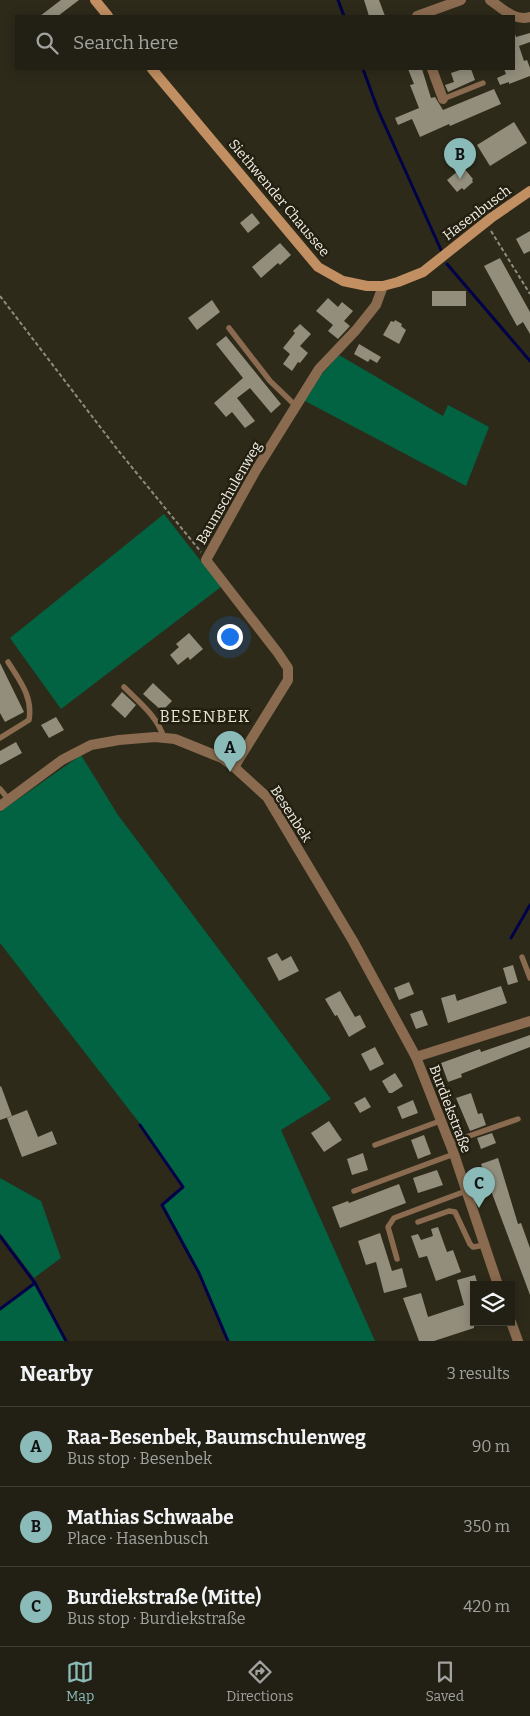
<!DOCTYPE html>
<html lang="en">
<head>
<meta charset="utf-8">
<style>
  :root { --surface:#222014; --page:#2e2d22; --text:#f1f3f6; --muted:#a2a3a0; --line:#3f3e34; --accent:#8bbbb9 }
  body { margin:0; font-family:Bitter,serif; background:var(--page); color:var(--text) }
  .controls { position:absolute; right:15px; bottom:15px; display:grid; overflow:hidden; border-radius:0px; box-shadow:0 2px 12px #0003 }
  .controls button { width:45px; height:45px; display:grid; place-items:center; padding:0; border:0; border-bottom:1px solid var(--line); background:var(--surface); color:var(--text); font:25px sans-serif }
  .you { position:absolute; left:229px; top:636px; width:18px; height:18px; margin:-12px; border:4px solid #fff; border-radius:50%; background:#1a73e8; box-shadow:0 0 0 8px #1a73e833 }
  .badge { display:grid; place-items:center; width:32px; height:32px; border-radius:50%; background:var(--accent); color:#111; font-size:16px; font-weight:700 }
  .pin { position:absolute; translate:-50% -41px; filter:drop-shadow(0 1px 2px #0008) }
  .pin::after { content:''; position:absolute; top:26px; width:18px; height:15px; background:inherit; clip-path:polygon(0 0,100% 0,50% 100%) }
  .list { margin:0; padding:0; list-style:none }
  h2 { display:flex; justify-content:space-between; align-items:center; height:65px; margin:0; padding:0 20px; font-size:21px }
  h2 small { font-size:16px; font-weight:400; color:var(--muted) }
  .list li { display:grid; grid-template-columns:32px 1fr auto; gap:15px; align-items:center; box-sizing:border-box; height:80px; padding:0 20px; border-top:1px solid var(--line) }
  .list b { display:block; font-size:19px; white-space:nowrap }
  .list p { margin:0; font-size:16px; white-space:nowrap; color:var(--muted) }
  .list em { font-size:16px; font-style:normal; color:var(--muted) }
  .icon { flex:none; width:28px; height:28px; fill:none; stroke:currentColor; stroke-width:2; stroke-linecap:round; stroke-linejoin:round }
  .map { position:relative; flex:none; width:530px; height:1341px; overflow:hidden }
  .search { position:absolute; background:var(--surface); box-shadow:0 2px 12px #0003; left:15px; right:15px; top:15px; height:55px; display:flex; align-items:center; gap:12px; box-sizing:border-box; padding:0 18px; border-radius:0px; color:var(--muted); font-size:19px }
  .sheet { height:305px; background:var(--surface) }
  nav { display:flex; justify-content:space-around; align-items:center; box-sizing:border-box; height:70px; border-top:1px solid var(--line); background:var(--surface); font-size:14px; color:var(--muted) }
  nav a { display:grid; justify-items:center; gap:2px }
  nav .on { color:var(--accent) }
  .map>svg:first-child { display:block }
</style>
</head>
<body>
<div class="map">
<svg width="530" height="1341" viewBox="0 0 530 1341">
  <rect width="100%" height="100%" fill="#2e2a1a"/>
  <g fill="#016342">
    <path d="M 339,355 L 443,416 L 448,405 L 489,427 L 466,486 L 305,401 L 322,374 Z"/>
    <path d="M 164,514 L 221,587 L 61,709 L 10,638 Z"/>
    <path d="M 81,755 L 118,815 L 331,1099 L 281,1130 L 375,1341 L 229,1341 L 200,1273 L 163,1205 L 184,1187 L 141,1125 L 0,943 L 0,812 Z"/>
    <path d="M 0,1178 L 41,1201 L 61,1258 L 34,1278 L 0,1233 Z"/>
    <path d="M 35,1284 L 65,1341 L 0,1341 L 0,1310 Z"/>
  </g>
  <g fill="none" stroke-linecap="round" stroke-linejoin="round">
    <g stroke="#000148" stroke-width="3">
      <path d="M 338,0 L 344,16"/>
      <path d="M 363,69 L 378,110 L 441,250"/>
      <path d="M 447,264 L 530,361"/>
      <path d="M 511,938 L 530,905"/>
      <path d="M 140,1125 L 183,1187 L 162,1205 L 199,1273 L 228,1341"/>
      <path d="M 0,1236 L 35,1283 L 66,1341"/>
      <path d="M 0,1309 L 35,1283"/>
    </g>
  </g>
  <g fill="#938e7c">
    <path d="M 61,0 L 79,0 L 58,16 L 40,16 Z"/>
    <path d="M 364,0 L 379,0 L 385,16 L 369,16 Z"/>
    <path d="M 530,33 L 530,42 L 519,46 L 524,61 L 527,60 L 530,68 L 530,76 L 509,84 L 509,82 L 500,85 L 497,78 L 506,74 L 504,69 L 514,69 L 514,35 L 515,34 L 516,37 Z"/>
    <path d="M 408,69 L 422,69 L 431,98 L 435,97 L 443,110 L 494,89 L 501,104 L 450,126 L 449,124 L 420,137 L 412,119 L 398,125 L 395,118 L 419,108 L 410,85 L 414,84 Z"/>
    <path d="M 463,69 L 471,69 L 475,80 L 448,92 L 445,85 L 454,82 L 451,73 Z"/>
    <path d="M 514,122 L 527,143 L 490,166 L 477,145 Z"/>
    <path d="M 463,167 L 473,179 L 472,180 L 473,182 L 464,190 L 462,188 L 457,192 L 447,180 Z"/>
    <path d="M 252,213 L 260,223 L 248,233 L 240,223 Z"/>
    <path d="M 530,231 L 530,251 L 524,254 L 516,239 Z"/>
    <path d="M 280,243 L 291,255 L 280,265 L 278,263 L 261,278 L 252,267 Z"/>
    <path d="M 500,258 L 530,312 L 530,334 L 523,322 L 517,326 L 484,266 Z"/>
    <rect x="432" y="291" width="34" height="15"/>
    <path d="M 328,298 L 338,307 L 342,302 L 353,311 L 344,321 L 350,326 L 338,339 L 328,331 L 333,325 L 316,311 Z"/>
    <path d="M 212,300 L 220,312 L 197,330 L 188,318 Z"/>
    <path d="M 395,320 L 402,324 L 401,326 L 406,330 L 399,344 L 383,335 L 391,321 L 394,322 Z"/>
    <path d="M 300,324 L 311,334 L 300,346 L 308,353 L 300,363 L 298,362 L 292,371 L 283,364 L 290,354 L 283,348 L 295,333 L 293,331 Z"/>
    <path d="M 226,336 L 281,404 L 271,413 L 250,388 L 237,398 L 255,421 L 245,428 L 232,412 L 226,417 L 214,403 L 243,378 L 216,344 Z"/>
    <path d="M 359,344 L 381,357 L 377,363 L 370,359 L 368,362 L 354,354 Z"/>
    <path d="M 189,633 L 203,649 L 190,660 L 188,657 L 178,665 L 170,655 L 179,647 L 176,644 Z"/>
    <path d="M 0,663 L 24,712 L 5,722 L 0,713 Z"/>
    <path d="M 153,683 L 172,701 L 162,711 L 143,694 Z"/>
    <path d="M 122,692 L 136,705 L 125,718 L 111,705 Z"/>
    <path d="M 56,717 L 64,730 L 49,738 L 41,725 Z"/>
    <path d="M 16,742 L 22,753 L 0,765 L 0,751 Z"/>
    <path d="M 277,953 L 282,961 L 291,956 L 299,971 L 279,981 L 267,958 Z"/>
    <path d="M 513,965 L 518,982 L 508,985 L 503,968 Z"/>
    <path d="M 409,982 L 414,994 L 399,1000 L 394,988 Z"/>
    <path d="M 501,986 L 507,1003 L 448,1023 L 441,998 L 455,994 L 457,1001 Z"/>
    <path d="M 340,991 L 355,1017 L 360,1015 L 366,1027 L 349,1037 L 337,1015 L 335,1016 L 325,999 Z"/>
    <path d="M 422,1010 L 428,1025 L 416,1029 L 410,1014 Z"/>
    <path d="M 530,1035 L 530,1047 L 461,1074 L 462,1077 L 448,1082 L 441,1063 L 480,1049 L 481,1052 Z"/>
    <path d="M 375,1047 L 384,1064 L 370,1071 L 361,1054 Z"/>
    <path d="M 395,1073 L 403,1086 L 392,1093 L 389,1093 L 382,1081 Z"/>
    <path d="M 1,1086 L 12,1116 L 0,1120 L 0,1087 Z"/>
    <path d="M 471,1093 L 478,1114 L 482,1113 L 486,1125 L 470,1131 L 456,1098 Z"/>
    <path d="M 365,1097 L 371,1107 L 360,1113 L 354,1103 Z"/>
    <path d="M 413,1100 L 418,1113 L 402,1119 L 397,1107 Z"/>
    <path d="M 27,1110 L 38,1137 L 52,1131 L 57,1144 L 22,1157 L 7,1118 Z"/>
    <path d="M 329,1121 L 342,1140 L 324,1152 L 311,1133 Z"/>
    <path d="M 492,1133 L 496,1143 L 481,1149 L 477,1138 Z"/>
    <path d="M 424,1135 L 431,1154 L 418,1159 L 411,1140 Z"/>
    <path d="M 363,1153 L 368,1170 L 352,1175 L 347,1159 Z"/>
    <path d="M 498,1158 L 518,1224 L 521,1223 L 530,1248 L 530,1295 L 481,1164 Z"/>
    <path d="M 437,1170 L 443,1185 L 418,1193 L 413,1178 Z"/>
    <path d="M 399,1184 L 406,1203 L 340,1228 L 332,1207 L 348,1201 L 349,1203 Z"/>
    <path d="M 438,1227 L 447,1252 L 453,1250 L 461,1272 L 436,1281 L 427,1256 L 419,1258 L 411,1236 L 418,1234 L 421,1240 L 433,1236 L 431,1229 Z"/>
    <path d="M 380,1233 L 392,1271 L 402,1268 L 407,1287 L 384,1293 L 376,1262 L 366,1265 L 358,1241 Z"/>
    <path d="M 475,1275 L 478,1285 L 474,1285 L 474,1328 L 434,1341 L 419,1341 L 403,1298 L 421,1293 L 428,1317 L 464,1305 L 457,1280 Z"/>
  </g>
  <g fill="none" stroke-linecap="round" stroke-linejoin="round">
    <g stroke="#8f8c7f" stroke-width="2" stroke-dasharray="4 2.5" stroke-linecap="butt">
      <path d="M 491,231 L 530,294"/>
      <path d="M 0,296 L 117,449 L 201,552"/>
    </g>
    <g stroke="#8a6b4f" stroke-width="5.5">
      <path d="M 443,99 L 483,83"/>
      <path d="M 229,328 L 270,381 L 296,406"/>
      <path d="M 124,687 C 140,703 157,716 164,738"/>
      <path d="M 0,738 L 29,720 C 33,697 20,681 8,662"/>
      <path d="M 0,789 L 9,800"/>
      <path d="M 522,957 L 530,978"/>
      <path d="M 449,1143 L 518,1119"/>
      <path d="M 375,1145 L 440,1121"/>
      <path d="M 354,1191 L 454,1154"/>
      <path d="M 418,1222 L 449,1211 L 455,1212 L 470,1244 L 473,1247 L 485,1245"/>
      <path d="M 397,1259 L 388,1227 L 394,1218 L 466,1191"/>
    </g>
    <g stroke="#8a6b4f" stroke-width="10">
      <path d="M 490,0 C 502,8 515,22 530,17"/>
      <path d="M 417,16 L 461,0"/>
      <path d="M 432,69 L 443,99"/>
      <path d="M 234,767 L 288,680 L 288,668 L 278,653 L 206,560 L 256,470 L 319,369 L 356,330 L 376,305 L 383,286"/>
      <path d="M 0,806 L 62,760 L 91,745 L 119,740 L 155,737 L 175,739 L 222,758 L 234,767 L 267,797 L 353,941 L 416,1057 L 454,1154 L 498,1285"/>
      <path d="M 416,1057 L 530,1021"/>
      <path d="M 511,1322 L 518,1341"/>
    </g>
    <g stroke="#c18f62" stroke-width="10">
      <path d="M 95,0 L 108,16"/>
      <path d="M 152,69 L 318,267 L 343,281 L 367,286 L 383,286 L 398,282 L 423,272 L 491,218 L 530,191"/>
    </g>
  </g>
  <g text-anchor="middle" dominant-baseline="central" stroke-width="5" stroke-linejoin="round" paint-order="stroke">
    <g font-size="14" fill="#f2f0e6" stroke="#242011">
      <text transform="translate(279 198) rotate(50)">Siethwender Chaussee</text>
      <text transform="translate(477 213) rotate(-37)">Hasenbusch</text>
      <text transform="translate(229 493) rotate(-60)">Baumschulenweg</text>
      <text transform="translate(291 814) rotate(57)">Besenbek</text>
      <text transform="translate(450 1109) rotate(69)">Burdiekstraße</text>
    </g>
    <g font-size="16" letter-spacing="1" fill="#e8e3cf" stroke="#242011">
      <text x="205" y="716">BESENBEK</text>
    </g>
  </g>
</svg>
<div class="controls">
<button><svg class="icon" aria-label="layers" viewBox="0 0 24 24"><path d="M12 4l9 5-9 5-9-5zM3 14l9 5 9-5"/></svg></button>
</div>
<div class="you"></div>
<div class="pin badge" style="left:230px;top:772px">A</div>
<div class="pin badge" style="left:460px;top:179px">B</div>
<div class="pin badge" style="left:479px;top:1208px">C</div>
<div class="search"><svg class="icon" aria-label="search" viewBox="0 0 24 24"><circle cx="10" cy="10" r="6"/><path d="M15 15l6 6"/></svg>Search here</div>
</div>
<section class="sheet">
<h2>Nearby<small>3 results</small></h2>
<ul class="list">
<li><span class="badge">A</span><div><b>Raa-Besenbek, Baumschulenweg</b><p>Bus stop · Besenbek</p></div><em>90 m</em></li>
<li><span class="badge">B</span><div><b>Mathias Schwaabe</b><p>Place · Hasenbusch</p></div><em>350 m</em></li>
<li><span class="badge">C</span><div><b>Burdiekstraße (Mitte)</b><p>Bus stop · Burdiekstraße</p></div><em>420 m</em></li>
</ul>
</section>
<nav>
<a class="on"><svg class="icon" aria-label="map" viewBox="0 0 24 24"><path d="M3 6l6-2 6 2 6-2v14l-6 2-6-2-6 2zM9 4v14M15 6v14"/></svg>Map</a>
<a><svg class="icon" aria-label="directions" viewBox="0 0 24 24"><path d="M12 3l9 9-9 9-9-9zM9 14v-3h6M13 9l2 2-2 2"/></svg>Directions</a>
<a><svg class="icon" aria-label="saved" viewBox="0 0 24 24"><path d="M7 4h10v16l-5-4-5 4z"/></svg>Saved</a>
</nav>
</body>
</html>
